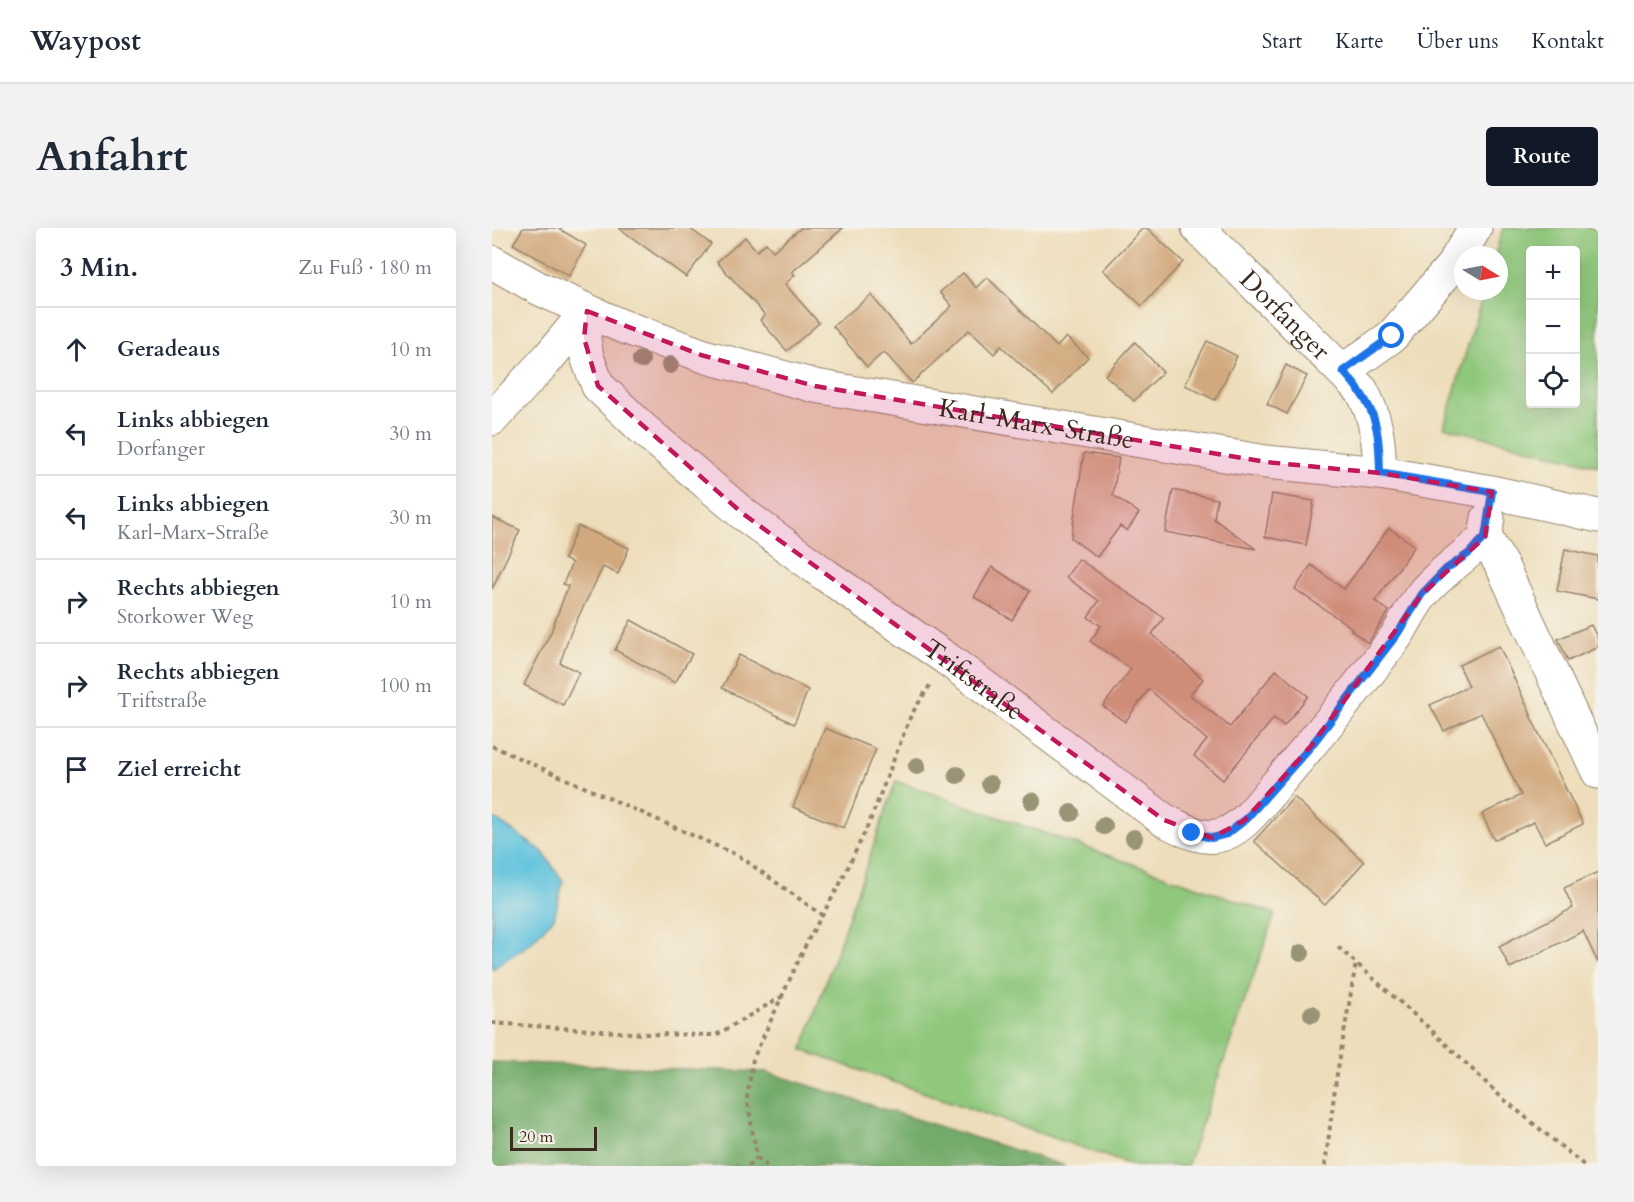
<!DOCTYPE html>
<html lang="de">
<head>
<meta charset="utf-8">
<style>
  :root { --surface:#fff; --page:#f2f2f3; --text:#1f2937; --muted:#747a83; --line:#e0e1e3; --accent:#111827 }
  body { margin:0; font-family:Cardo,serif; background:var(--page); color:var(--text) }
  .controls { position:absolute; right:18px; top:18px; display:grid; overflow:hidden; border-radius:6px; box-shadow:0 6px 24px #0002 }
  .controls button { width:54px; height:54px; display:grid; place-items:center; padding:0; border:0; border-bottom:2px solid var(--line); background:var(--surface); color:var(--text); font:30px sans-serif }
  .compass { position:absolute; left:962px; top:18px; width:54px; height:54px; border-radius:50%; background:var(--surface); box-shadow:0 6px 24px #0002; rotate:100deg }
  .scale { position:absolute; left:18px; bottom:15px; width:87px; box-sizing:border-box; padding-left:6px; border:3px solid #3b2a1e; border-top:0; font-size:16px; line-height:21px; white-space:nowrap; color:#3b2a1e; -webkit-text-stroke:4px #f7f3e8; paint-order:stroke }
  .stop { position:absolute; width:18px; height:18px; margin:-14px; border:4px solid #1a73e8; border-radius:50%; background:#fff }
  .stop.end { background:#1a73e8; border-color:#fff; box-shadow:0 2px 6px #0008 }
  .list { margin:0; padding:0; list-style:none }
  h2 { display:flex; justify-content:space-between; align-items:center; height:78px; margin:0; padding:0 24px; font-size:26px }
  h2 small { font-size:20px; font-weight:400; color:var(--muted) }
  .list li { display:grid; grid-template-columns:39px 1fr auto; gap:18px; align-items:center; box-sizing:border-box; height:84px; padding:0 24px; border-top:2px solid var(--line) }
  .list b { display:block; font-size:22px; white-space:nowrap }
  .list p { margin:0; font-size:20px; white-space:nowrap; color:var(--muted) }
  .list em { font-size:20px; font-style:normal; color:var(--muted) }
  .icon { flex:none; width:33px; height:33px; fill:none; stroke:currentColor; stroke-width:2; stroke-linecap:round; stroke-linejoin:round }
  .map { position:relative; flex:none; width:1106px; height:938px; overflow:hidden; border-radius:6px }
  header { display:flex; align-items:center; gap:36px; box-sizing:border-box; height:84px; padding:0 30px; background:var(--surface); border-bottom:2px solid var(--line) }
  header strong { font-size:28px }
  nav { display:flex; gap:33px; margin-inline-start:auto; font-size:21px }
  .intro { display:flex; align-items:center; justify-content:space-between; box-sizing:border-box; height:144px; padding:0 36px }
  h1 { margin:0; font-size:42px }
  .button { padding:15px 27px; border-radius:6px; background:var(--accent); color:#fff; font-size:21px; font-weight:700 }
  main { display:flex; gap:36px; padding:0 36px }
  aside { flex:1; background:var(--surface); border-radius:6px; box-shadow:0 6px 24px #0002 }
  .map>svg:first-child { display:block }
</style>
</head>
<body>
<header>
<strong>Waypost</strong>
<nav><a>Start</a><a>Karte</a><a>Über uns</a><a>Kontakt</a></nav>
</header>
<div class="intro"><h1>Anfahrt</h1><a class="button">Route</a></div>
<main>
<aside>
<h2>3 Min.<small>Zu Fuß · 180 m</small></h2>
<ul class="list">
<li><svg class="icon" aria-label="ahead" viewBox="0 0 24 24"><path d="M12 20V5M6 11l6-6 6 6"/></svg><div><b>Geradeaus</b></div><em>10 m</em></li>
<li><svg class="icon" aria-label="left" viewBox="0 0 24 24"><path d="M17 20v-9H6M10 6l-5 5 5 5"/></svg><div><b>Links abbiegen</b><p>Dorfanger</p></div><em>30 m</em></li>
<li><svg class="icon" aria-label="left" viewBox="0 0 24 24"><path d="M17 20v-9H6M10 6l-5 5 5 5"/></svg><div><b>Links abbiegen</b><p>Karl-Marx-Straße</p></div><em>30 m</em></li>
<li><svg class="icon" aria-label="right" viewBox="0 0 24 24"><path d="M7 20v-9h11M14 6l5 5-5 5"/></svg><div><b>Rechts abbiegen</b><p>Storkower Weg</p></div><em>10 m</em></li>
<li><svg class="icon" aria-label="right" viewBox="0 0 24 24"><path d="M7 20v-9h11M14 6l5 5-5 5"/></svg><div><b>Rechts abbiegen</b><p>Triftstraße</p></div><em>100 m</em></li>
<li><svg class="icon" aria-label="arrive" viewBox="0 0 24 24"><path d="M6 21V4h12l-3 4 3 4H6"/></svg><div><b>Ziel erreicht</b></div></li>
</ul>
</aside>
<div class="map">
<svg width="1106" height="938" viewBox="0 0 1106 938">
  <rect width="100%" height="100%" fill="#f7f3e8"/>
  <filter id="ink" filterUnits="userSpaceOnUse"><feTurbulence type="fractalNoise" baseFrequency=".0167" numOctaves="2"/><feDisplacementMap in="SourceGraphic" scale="12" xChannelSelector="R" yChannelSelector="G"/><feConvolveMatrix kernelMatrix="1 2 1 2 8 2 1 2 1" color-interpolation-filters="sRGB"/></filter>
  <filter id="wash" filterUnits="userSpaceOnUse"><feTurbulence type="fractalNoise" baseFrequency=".008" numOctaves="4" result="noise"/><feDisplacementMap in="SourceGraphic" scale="24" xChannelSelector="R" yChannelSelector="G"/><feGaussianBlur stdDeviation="1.35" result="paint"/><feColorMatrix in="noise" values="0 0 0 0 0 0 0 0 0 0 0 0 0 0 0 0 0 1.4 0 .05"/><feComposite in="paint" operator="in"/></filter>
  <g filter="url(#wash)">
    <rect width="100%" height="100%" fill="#edddba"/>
    <g fill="#8fc77b" stroke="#65784c" stroke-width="1.5" fill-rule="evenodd">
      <path d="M 1011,0 L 1106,0 L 1106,238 L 952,199 L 992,63 L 1007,63 L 1007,27 L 1003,27 ZM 1038,22 L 1084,22 L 1084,176 L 1038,176 Z"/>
      <path d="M 404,553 L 783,686 L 695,938 L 642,938 L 310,822 Z"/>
    </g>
    <path fill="#73ac6b" stroke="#576b44" stroke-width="1.5" d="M 0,834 L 274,844 L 573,938 L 0,938 Z"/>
    <path fill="#5fc2dd" stroke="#4d767e" stroke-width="1.5" d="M 0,589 L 50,623 L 71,653 L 62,690 L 36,717 L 0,741 Z"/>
    <g id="blocks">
      <g fill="#d2a97e">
        <path d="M 31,0 L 66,0 L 94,17 L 77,48 L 21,16 Z"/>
        <path d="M 127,0 L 197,0 L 219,16 L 194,49 Z"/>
        <path d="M 309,0 L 351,0 L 300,44 L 303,47 L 293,56 L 327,95 L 295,123 L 268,92 L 273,87 L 225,34 L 253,9 L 265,23 L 274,15 L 281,23 Z"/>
        <path d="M 651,0 L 655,0 L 691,34 L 650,78 L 611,42 Z"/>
        <path d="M 471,45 L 484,60 L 495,49 L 565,119 L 574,109 L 596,129 L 561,166 L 509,118 L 502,126 L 477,102 L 420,155 L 392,124 L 375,139 L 341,98 L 379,67 L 419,116 L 460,78 L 448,64 Z"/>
        <path d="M 715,113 L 745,128 L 723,172 L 693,157 Z"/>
        <path d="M 643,114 L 671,144 L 642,173 L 613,147 Z"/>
        <path d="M 794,137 L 815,148 L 795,186 L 775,176 Z"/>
        <path d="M 592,225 L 627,230 L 621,267 L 647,285 L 635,303 L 628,298 L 605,329 L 579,310 Z"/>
        <path d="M 681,262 L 725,271 L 722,291 L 764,321 L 673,304 Z"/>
        <path d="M 780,266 L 822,273 L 814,317 L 773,309 Z"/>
        <path d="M 0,289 L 28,302 L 0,361 Z"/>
        <path d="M 86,298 L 137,320 L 126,346 L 111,339 L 78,406 L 68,435 L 87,444 L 71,477 L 32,457 L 59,404 L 76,358 L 71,356 L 80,335 L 72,331 Z"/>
        <path d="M 897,300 L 923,318 L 883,373 L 897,383 L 876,415 L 859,402 L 860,400 L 803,361 L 819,337 L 852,361 Z"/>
        <path d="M 1073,321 L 1106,328 L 1106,371 L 1065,363 Z"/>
        <path d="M 587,331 L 672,390 L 660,406 L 711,451 L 698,467 L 738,499 L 784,442 L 816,468 L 792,498 L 782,490 L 731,552 L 702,528 L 715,512 L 657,461 L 633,494 L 611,478 L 639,441 L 598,413 L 609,398 L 596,389 L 607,373 L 574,349 Z"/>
        <path d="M 500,339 L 538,363 L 520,392 L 482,369 Z"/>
        <path d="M 139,392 L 200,426 L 183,455 L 123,422 Z"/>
        <path d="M 1099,397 L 1106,411 L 1106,419 L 1076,433 L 1066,411 Z"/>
        <path d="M 1007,418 L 1039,487 L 1038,487 L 1091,596 L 1053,615 L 1042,594 L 1002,612 L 990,586 L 1029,567 L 989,485 L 952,503 L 938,477 L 977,458 L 967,437 Z"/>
        <path d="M 247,427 L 316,462 L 302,496 L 230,460 Z"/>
        <path d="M 333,500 L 384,521 L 352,600 L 301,579 Z"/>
        <path d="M 802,569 L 872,634 L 833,677 L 762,613 Z"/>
        <path d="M 1106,644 L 1106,735 L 1091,703 L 1018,740 L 1007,718 L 1081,680 L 1072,660 Z"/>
      </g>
    </g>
  </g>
  <g filter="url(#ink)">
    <use href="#blocks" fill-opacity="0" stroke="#94846c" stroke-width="1.5"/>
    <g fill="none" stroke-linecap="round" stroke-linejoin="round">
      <g stroke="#94846c" stroke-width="35">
        <g id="minor">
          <path id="s1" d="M 706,0 L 870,163 C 885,192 887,213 888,245"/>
          <path id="s2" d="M 0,34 L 46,60 L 127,97 L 215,129 L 323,158 L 774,234 L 888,245 L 1000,264 L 1106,288"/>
          <path id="s3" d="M 95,83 L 92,110 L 95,129 L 106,158 L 150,200 L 250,285 L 335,348 L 455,431 L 672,592 C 691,601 711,614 732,606 C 754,598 770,573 785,556 C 826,508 867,459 905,407 C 914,393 921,377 932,364 C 950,343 973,329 993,309"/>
          <path d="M 851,143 L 900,108 L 961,37 L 983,0"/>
          <path d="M 0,191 L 57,129 L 95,83"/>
          <path d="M 996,290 L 993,309 L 1011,340 L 1106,544"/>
        </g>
      </g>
      <g stroke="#94846c" stroke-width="4" stroke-dasharray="4.5 4.5" stroke-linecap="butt">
        <path d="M 0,518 L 247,628 L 330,687"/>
        <path d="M 846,719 L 937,800 L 1009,869 L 1093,938"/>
        <path d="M 0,795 L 152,806 L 224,807 L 291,768"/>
        <path d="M 265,930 L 275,938"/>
        <path d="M 256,938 L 265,930 L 255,870 L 261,831 L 316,712 L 348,656 L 378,593 L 419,487 L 438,457"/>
        <path d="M 833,938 L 844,852 L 864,735"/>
      </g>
      <use href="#minor" stroke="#fff" stroke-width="33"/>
    </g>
    <g fill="#999474">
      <circle cx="149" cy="132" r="9"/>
      <circle cx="178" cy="137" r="9"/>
      <circle cx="425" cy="538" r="9"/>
      <circle cx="465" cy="547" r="9"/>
      <circle cx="498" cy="556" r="9"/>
      <circle cx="540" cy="573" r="9"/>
      <circle cx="579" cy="585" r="9"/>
      <circle cx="612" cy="598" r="9"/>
      <circle cx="642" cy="610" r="9"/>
      <circle cx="809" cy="725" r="9"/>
      <circle cx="820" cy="786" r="9"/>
    </g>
  </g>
  <g fill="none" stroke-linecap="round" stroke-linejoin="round" filter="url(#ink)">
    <path stroke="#1a73e8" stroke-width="8" d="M 700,605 L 720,610 L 735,606 L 753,592 L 819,518 L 906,405 L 930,366 L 954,341 L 976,326 L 993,309 L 1000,264 L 888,245 C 887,197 884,179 851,143 L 900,108"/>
  </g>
  <path fill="#c2185b" fill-opacity="0.2" stroke="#c2185b" stroke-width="4.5" stroke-dasharray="12 8" stroke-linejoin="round" d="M 95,83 L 209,127 L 323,158 L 774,234 L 888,245 L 1000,264 L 993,309 L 930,366 L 819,518 L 753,592 L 720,610 L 672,592 L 250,285 L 106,158 L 92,110 Z"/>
  <g text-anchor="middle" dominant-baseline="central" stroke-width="5" stroke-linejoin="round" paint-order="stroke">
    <g font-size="26" fill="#3b2a1e" stroke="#f7f3e8">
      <text stroke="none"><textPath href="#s1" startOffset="123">Dorfanger</textPath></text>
      <text stroke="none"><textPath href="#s2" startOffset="572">Karl-Marx-Straße</textPath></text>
      <text stroke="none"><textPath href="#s3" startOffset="555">Triftstraße</textPath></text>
    </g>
  </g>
</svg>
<div class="controls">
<button>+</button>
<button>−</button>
<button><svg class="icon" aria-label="locate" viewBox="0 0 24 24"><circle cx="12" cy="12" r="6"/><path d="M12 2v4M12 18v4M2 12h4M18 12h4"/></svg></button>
</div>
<svg class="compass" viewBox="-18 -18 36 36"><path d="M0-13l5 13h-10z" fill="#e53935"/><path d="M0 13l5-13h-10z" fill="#747a83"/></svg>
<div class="scale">20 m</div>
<div class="stop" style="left:900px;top:108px"></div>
<div class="stop end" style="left:700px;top:605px"></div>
</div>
</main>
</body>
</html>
